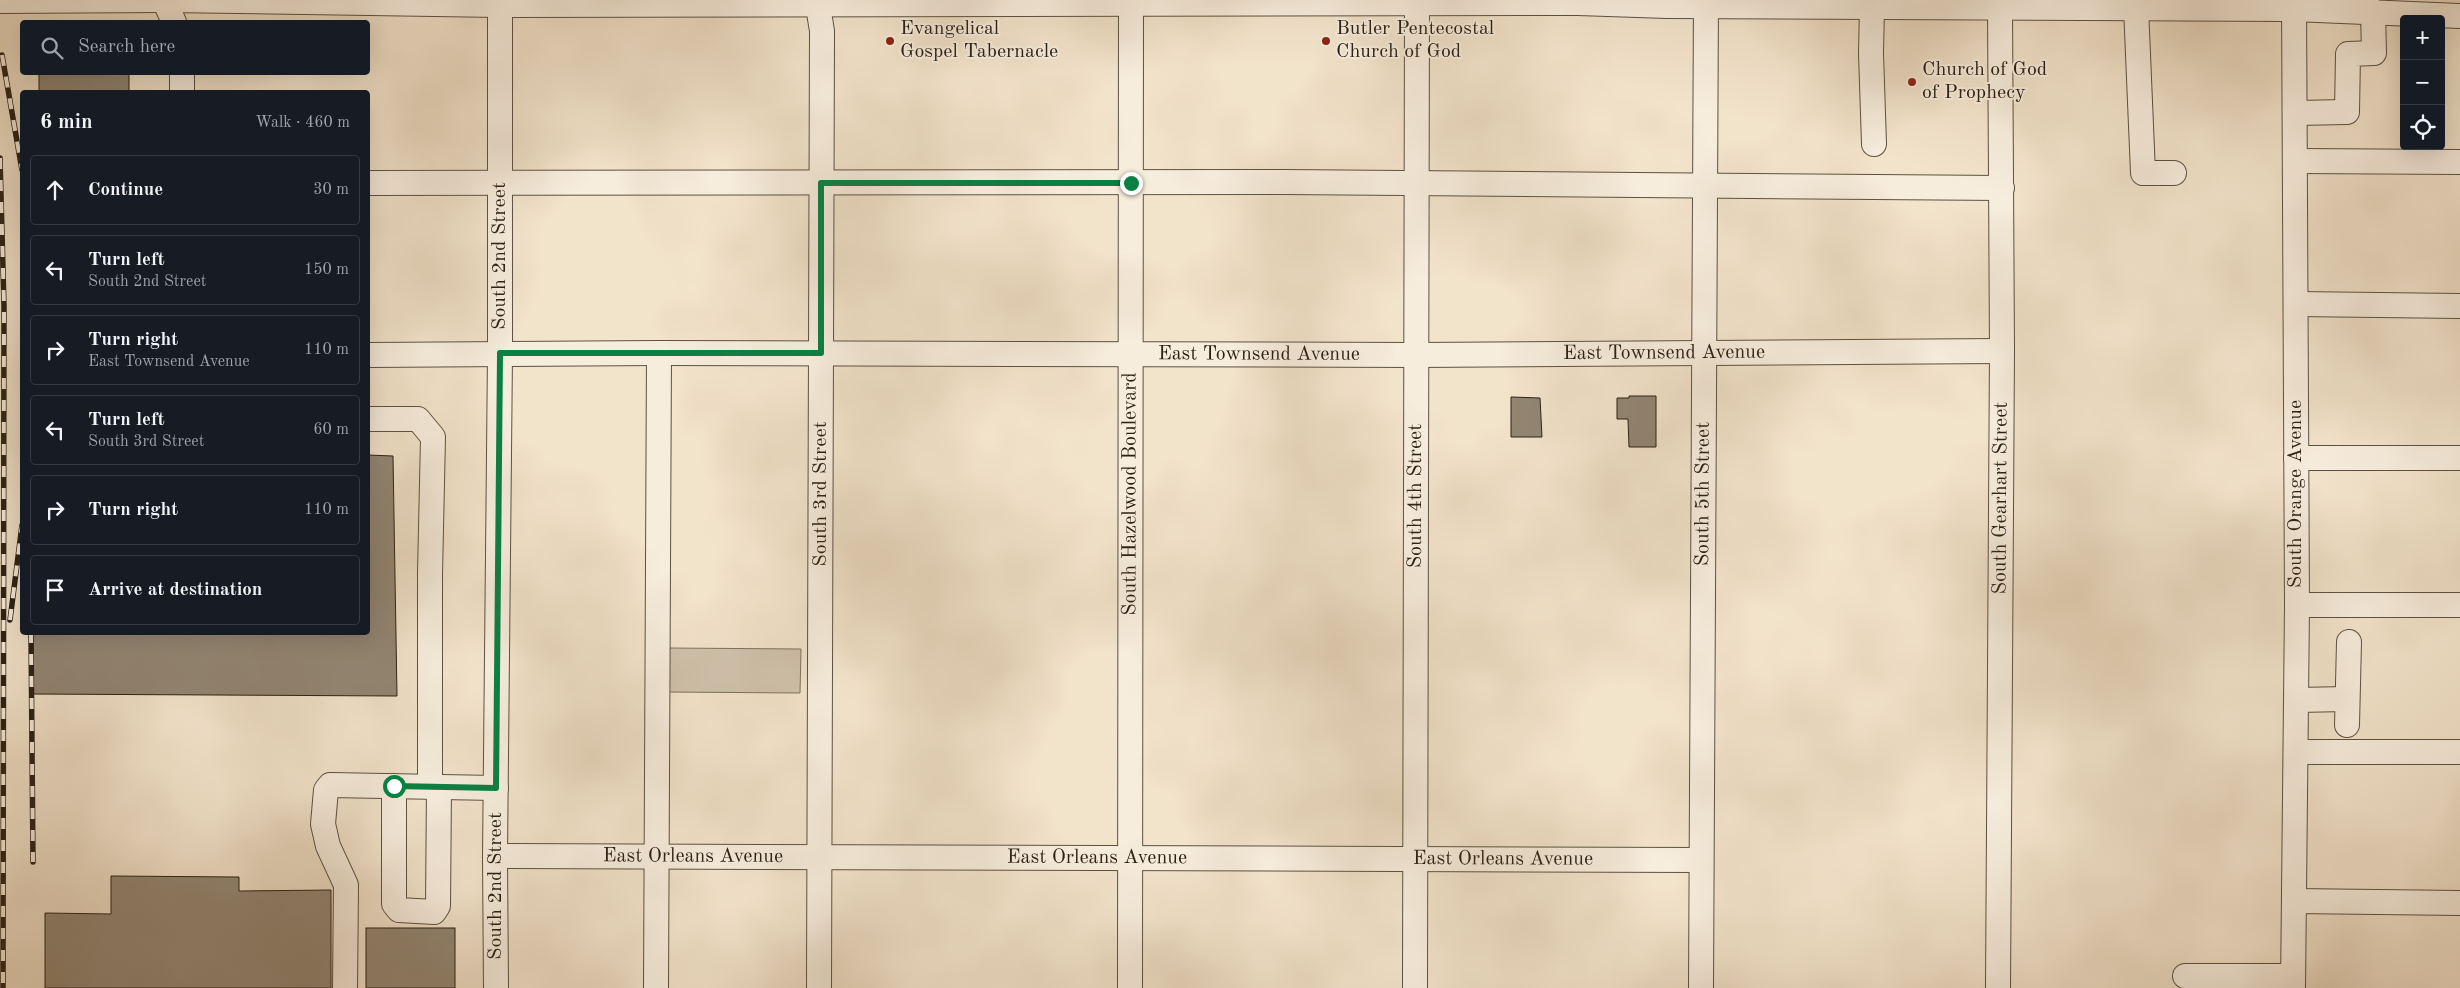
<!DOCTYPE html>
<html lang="en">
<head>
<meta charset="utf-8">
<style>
  :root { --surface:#171b24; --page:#20242c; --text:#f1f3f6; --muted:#9ea1a6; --line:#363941 }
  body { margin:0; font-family:"Old Standard TT",serif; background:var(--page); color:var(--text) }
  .controls { position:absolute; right:15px; top:15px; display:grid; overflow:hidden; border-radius:5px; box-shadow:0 5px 20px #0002 }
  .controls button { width:45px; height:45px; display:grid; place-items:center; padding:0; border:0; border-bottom:1px solid var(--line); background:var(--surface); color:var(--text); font:25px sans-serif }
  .stop { position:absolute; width:15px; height:15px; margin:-11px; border:4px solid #0b8043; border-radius:50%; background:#fff }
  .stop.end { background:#0b8043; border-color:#fff; box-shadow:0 1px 5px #0008 }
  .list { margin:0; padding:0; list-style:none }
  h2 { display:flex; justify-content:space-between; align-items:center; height:65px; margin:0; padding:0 20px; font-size:21px }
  h2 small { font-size:16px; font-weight:400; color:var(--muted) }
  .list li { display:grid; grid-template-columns:32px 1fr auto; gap:15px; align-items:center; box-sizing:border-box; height:70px; margin:0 10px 10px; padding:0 10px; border:1px solid var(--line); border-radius:5px }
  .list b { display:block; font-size:19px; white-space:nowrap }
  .list p { margin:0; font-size:16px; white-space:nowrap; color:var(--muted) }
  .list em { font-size:16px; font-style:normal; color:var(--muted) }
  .icon { flex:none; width:28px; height:28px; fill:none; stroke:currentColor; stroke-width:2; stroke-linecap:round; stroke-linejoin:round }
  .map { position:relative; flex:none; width:2460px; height:988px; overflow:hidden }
  .search { position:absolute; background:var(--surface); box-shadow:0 5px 20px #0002; left:20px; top:20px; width:350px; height:55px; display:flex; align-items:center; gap:12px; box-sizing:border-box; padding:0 18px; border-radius:5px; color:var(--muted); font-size:19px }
  .panel { position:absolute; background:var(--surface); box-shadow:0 5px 20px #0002; left:20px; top:90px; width:350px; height:545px; border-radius:5px }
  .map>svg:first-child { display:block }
</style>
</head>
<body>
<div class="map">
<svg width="2460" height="988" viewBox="0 0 2460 988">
  <rect width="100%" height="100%" fill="#f2e3cb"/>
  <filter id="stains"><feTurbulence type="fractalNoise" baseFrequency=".004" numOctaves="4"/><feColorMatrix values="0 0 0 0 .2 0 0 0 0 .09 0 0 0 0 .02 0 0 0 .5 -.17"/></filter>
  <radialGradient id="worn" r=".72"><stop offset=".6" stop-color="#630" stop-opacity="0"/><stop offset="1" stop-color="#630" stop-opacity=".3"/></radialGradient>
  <path fill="#d0c2ac" stroke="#7d7260" d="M 666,648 L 801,649 L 800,693 L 667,692 Z"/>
  <g fill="#928674" stroke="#2a2115">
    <rect x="39" y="72" width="90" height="20"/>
    <path d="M 1629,396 L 1656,396 L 1656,447 L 1629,447 L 1628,419 L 1617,419 L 1617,398 L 1629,398 Z"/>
    <path d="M 1511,397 L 1540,398 L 1542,437 L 1511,437 Z"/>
    <path d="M 368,455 L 393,456 L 397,696 L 31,694 L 31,632 L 368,632 Z"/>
    <path d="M 111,876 L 239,877 L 239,891 L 331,890 L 331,988 L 45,988 L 45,913 L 111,914 Z"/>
    <rect x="366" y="928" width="89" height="60"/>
  </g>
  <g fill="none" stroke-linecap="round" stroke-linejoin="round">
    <g stroke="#5c5242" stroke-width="26">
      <g id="minor">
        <path d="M 164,0 L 174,22"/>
        <path d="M 817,0 L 822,31 L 819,988"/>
        <path d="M 0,1 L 165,0 L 500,5 L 1578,3 L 1667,6 L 2294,9 L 2460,16"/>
        <path d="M 1872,7 L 1871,53 L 1874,144"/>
        <path d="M 2136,7 L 2143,173 L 2174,173"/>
        <path d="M 182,92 L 182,72"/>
        <path d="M 2295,113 L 2347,112 L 2348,54 L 2374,53 L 2373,11"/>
        <path d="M 2295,161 L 2460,162"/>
        <path d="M 368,183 L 1283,182 L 2002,188"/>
        <path d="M 2296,304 L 2460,306"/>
        <path id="s1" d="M 368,355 L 659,353 L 1417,355 L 2002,351"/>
        <path d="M 368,419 L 418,419 L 433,437 L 430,574 L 430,787"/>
        <path d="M 2296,458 L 2460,458"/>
        <path d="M 2297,605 L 2460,605"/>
        <path d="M 2297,700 L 2347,699"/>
        <path d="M 2347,725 L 2349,642"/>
        <path d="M 2296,752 L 2460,752"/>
        <path d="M 394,786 L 394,904 L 399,910 L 434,912 L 438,906 L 439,787"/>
        <path id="s2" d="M 495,856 L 1700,860"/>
        <path d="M 2294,901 L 2460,903"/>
        <path d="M 2185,976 L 2293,976"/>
        <path d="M 345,988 L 346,885 L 328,846 L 323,824 L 326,790 L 330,785 L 496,788"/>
        <path d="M 496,988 L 495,856 L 500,353 L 500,5"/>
        <path d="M 656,988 L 659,353"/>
        <path id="s3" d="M 1130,988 L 1131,0"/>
        <path id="s4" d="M 1415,988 L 1417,3"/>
        <path id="s5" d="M 1701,988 L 1706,0"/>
        <path id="s6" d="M 1998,988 L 2002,351 L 2000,7"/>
        <path d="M 2293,988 L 2297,605 L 2294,0"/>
      </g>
    </g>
    <use href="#minor" stroke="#f7eddd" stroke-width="24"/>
    <g stroke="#2a2115" stroke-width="5.5">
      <g id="rail">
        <path d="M 2,55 L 22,170"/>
        <path d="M 0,158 L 4,306 L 3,988"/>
        <path d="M 10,620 L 22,525"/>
        <path d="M 31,632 L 33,862"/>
      </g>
    </g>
    <use href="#rail" stroke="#f7eddd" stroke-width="4" stroke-dasharray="11" stroke-linecap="butt"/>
  </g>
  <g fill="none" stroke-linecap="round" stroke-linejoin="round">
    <path stroke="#0b8043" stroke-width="6" d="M 394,786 L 496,788 L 500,353 L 821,353 L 821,183 L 1131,183"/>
  </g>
  <g fill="#8f2418" stroke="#f7eddd" stroke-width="2">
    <circle cx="890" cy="41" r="5"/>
    <circle cx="1326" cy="41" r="5"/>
    <circle cx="1912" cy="82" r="5"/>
  </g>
  <g text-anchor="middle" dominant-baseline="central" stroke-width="4" stroke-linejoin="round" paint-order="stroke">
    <g font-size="20" fill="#2a2115" stroke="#f7eddd" text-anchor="start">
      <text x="900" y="29">Evangelical<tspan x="900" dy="23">Gospel Tabernacle</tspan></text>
      <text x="1336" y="29">Butler Pentecostal<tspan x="1336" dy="23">Church of God</tspan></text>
      <text x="1922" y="70">Church of God<tspan x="1922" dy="23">of Prophecy</tspan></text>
    </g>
    <g font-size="20" fill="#2a2115" stroke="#f7eddd">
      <text transform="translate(500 256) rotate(-90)">South 2nd Street</text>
      <text stroke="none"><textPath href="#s1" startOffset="1296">East Townsend Avenue</textPath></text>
      <text stroke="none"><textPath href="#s1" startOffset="891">East Townsend Avenue</textPath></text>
      <text transform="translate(821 494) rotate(-90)">South 3rd Street</text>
      <text stroke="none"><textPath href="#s3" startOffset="494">South Hazelwood Boulevard</textPath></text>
      <text stroke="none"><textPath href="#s5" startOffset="494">South 5th Street</textPath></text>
      <text transform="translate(2296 494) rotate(-90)">South Orange Avenue</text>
      <text stroke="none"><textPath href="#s4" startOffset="492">South 4th Street</textPath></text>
      <text stroke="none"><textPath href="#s6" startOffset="490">South Gearhart Street</textPath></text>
      <text stroke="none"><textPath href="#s2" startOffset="198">East Orleans Avenue</textPath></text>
      <text stroke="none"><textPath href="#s2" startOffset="602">East Orleans Avenue</textPath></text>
      <text stroke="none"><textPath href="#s2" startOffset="1008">East Orleans Avenue</textPath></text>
      <text transform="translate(496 886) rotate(-90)">South 2nd Street</text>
    </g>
  </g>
  <rect width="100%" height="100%" filter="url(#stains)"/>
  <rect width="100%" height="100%" fill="url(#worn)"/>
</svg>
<div class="controls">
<button>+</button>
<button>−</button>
<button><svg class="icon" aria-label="locate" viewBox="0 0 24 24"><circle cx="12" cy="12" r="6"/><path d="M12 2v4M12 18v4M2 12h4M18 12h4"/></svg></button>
</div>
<div class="stop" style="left:394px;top:786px"></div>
<div class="stop end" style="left:1131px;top:183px"></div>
<div class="search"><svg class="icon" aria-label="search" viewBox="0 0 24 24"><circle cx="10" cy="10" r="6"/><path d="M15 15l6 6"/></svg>Search here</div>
<section class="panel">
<h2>6 min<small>Walk · 460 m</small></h2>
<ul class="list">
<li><svg class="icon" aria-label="ahead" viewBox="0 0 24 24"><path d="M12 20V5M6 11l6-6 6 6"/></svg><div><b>Continue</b></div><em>30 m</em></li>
<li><svg class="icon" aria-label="left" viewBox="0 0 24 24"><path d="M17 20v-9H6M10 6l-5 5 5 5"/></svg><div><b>Turn left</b><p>South 2nd Street</p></div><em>150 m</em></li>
<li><svg class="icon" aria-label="right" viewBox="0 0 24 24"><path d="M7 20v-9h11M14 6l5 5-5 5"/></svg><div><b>Turn right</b><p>East Townsend Avenue</p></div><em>110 m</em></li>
<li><svg class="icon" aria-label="left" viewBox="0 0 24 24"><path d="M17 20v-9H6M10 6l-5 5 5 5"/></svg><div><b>Turn left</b><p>South 3rd Street</p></div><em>60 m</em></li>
<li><svg class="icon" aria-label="right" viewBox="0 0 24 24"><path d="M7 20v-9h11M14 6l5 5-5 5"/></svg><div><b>Turn right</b></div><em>110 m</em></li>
<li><svg class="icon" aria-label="arrive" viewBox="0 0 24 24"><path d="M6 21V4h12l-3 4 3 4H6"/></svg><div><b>Arrive at destination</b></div></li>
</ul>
</section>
</div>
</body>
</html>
